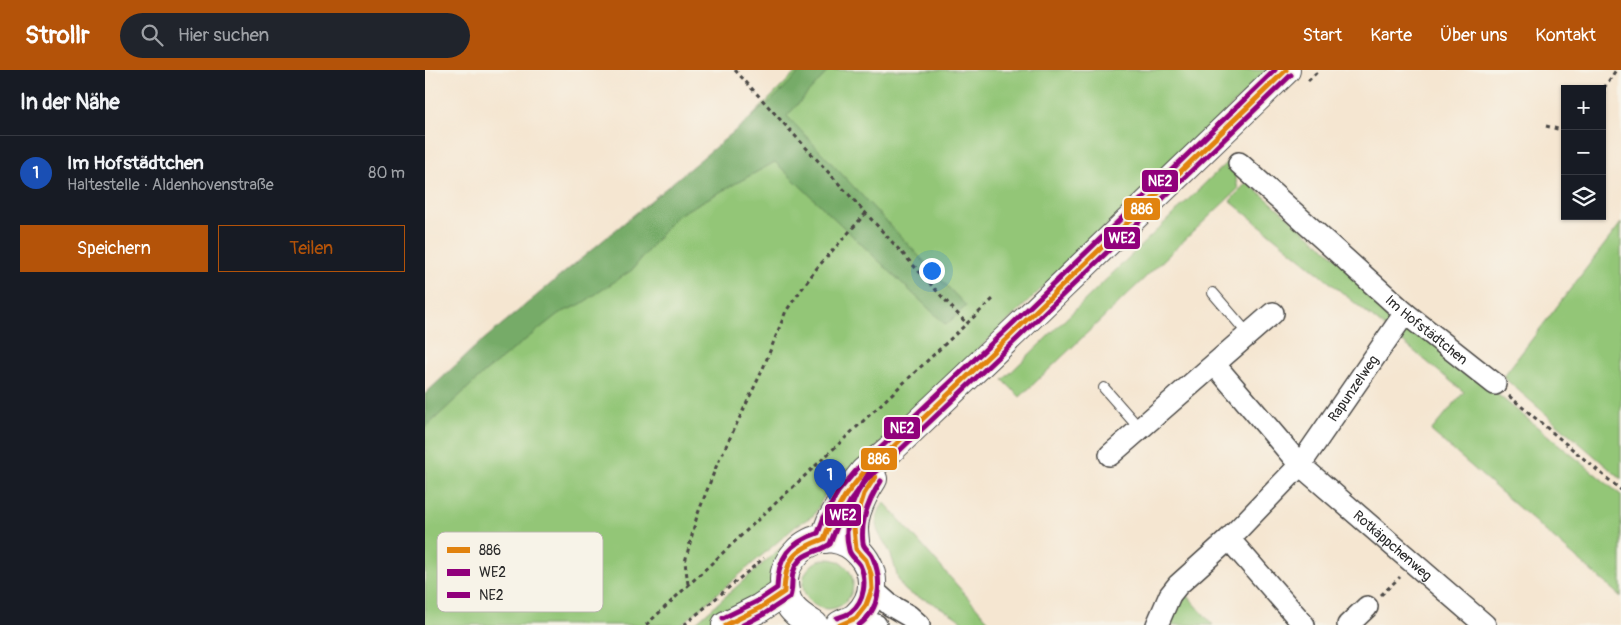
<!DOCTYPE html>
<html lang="de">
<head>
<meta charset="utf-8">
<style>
  :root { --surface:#171b24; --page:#20242c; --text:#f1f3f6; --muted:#9ea1a6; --line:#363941; --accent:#b45309 }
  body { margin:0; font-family:Pangolin,sans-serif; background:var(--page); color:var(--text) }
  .controls { position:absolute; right:15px; top:15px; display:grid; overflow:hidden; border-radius:0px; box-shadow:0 1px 4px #0004 }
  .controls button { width:45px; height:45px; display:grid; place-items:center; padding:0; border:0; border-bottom:1px solid var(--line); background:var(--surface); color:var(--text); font:25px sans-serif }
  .you { position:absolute; left:506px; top:200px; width:18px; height:18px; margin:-12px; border:4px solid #fff; border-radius:50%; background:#1a73e8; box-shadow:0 0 0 8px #1a73e833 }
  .badge { display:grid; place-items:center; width:32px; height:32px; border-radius:50%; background:var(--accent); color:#fff; font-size:16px; font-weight:700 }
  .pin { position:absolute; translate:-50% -41px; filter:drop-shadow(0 1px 2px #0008) }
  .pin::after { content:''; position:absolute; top:26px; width:18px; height:15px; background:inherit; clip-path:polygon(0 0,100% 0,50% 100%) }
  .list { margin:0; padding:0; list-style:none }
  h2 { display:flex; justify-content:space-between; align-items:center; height:65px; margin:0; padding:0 20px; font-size:21px }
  h2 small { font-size:16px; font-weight:400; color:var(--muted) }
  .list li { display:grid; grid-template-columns:32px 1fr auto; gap:15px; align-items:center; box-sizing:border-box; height:75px; padding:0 20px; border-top:1px solid var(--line) }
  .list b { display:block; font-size:19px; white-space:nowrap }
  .list p { margin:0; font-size:16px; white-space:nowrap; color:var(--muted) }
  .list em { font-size:16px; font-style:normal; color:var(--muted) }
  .actions { display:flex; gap:10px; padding:15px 20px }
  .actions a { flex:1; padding:11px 0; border:1px solid var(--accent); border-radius:0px; text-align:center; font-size:18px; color:var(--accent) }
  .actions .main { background:var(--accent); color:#fff }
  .icon { flex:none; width:28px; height:28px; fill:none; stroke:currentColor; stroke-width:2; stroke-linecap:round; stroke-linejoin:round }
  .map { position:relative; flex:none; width:1196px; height:555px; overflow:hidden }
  header { display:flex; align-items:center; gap:30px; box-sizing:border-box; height:70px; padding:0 25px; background:var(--accent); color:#fff }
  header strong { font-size:24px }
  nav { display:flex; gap:28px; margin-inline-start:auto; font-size:18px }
  .search { width:350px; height:45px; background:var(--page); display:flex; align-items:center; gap:12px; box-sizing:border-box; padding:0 18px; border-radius:28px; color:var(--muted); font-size:19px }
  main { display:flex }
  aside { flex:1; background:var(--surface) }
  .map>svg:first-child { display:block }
</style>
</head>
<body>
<header>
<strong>Strollr</strong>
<div class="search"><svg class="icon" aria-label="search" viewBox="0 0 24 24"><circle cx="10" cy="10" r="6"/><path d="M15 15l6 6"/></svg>Hier suchen</div>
<nav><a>Start</a><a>Karte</a><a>Über uns</a><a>Kontakt</a></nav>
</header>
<main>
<aside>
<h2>In der Nähe<small></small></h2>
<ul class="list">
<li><span class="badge" style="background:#1a4fb4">1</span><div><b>Im Hofstädtchen</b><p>Haltestelle · Aldenhovenstraße</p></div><em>80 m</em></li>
</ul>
<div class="actions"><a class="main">Speichern</a><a>Teilen</a></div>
</aside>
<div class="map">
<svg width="1196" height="555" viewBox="0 0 1196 555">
  <rect width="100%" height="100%" fill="#f7f3e8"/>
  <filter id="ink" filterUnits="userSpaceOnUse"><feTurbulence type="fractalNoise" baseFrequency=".02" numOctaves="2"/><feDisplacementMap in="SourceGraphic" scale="10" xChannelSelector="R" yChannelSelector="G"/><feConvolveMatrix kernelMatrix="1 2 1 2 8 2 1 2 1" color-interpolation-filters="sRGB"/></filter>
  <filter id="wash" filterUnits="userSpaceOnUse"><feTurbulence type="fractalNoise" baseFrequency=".0096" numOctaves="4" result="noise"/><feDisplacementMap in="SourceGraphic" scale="20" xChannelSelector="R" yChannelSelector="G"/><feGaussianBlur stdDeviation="1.12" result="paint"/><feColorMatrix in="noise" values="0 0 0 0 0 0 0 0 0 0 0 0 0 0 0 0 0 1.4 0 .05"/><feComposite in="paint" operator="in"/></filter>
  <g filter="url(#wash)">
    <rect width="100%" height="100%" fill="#f5e6d1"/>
    <g fill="#93c677" stroke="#5f7851">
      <path d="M 373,0 L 844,0 L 429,399 L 401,423 L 389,445 L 371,456 L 256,555 L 0,555 L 0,344 L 211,163 Z"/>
      <path d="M 806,88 L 813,119 L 595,327 L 578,310 Z"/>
      <path d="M 822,112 L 1067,320 L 1196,425 L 1196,527 L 1006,361 L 1039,322 L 805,131 Z"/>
      <path d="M 1196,153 L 1196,409 L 1078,307 Z"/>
      <path d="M 459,432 L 567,555 L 541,555 C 531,546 517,538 505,532 C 498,528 486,526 480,520 C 472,512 471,499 467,488 C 459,464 441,461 459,432 Z"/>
      <path d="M 389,454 L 395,455 L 348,517 L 326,533 L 283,555 L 270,555 L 269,554 L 367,468 L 380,458 Z"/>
      <circle cx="403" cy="514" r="25"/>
      <path d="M 762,525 L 788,555 L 743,555 L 752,538 Z"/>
    </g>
    <path fill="#76ab68" stroke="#506b4a" d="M 377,0 L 404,0 L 362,46 L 541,236 L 521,255 L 350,92 L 251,146 L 207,200 L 156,234 L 133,244 L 60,302 L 0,358 L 0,324 L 51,276 L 347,30 Z"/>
  </g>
  <g filter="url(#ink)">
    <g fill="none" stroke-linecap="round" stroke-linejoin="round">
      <g stroke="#494744" stroke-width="12">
        <g id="lane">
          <path d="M 788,223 L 824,265"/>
          <path d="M 679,318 L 715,359"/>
        </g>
      </g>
      <g stroke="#494744" stroke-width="24">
        <g id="street">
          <path id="s1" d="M 814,93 L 980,243 L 1070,314"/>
          <path id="s2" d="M 790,295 L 875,395 L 1060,555"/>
          <path d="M 685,385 L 848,243"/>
          <path d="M 804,469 L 879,555"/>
          <path d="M 447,519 L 465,535 L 484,546 L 494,555"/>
          <path d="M 431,548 L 451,555"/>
          <path id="s3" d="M 732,555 L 745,525 L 753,515 L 804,469 L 875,395 L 980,243"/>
          <path d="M 923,555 L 942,537"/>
        </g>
      </g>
      <g stroke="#494744" stroke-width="30">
        <g id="secondary">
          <path d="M 399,469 L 406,451 L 420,426 L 439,402 L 467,378 L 590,261 L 861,0"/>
          <path d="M 431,479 C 430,472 429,465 429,458 C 429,442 439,423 448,409"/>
          <path d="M 301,555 L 335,538 L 359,522"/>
          <path d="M 389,555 C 369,543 359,535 359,510 C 359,498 366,488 374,480 C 417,442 475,506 432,546 C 428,550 420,552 415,555"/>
        </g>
      </g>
      <g stroke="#494744" stroke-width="3" stroke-dasharray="4 4" stroke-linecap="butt">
        <path d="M 310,0 L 542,254"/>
        <path d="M 883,11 L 894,0"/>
        <path d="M 1121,56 L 1140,61"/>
        <path d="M 1177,58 L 1179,18 L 1191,0"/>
        <path d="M 1084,326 L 1196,420"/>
        <path d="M 263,514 L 260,492 L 272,446 L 291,397 L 337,301 L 361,241 L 392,198 L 441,143"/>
        <path d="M 956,525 L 975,507"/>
        <path d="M 221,555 L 569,228"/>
        <path d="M 259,555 L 339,488"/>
      </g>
      <use href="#lane" stroke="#fff" stroke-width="10"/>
      <use href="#street" stroke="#fff" stroke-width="21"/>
      <use href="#secondary" stroke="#fff" stroke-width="28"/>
      <g stroke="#f7f3e8" stroke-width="9">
        <g id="bus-1">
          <path d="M 301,555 L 335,538 L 359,522 C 360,490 369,479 399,469 L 406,451 L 420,426 L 439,402 L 467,378 L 590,261 L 861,0"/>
          <path d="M 415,555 L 431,548 L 441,535 L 447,519 L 446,504 L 441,490 L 431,479 L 429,457 L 439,424 L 450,407"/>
        </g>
      </g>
      <g stroke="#f7f3e8" stroke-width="9">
        <g id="bus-2">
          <path d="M 318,555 L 339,544 L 365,527 C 368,519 366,511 368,503 C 374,481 391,484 405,474 L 413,454 L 426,430 L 444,407 L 472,383 L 595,266 L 866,5"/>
          <path d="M 434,555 C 455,540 458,511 448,488 C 446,482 439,479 438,473 C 435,450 444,429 456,411"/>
        </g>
      </g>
      <g stroke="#f7f3e8" stroke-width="9">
        <g id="bus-3">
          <path d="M 298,548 L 331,532 L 352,518 C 353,487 364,473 393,463 L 399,447 L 413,422 L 434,397 L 462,372 L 585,256 L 850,0"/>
          <path d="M 412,548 C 416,546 423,545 426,542 C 440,531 442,510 435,495 C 432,490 425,486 424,480 C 417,453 429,425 444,403"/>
        </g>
      </g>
      <use href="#bus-1" stroke="#e1830f" stroke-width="5"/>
      <use href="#bus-2" stroke="#91007b" stroke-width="5"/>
      <use href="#bus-3" stroke="#91007b" stroke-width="5"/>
    </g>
  </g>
  <g text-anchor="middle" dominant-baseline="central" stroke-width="4" stroke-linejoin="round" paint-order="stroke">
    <g font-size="14" fill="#2b2b2b" stroke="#f7f3e8">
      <text stroke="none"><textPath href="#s1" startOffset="251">Im Hofstädtchen</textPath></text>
      <text stroke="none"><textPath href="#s3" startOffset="310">Rapunzelweg</textPath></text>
      <text stroke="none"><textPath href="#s2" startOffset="254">Rotkäppchenweg</textPath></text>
    </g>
  </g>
  <rect x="12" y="462" width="166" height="80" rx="8" fill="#f7f3e8" stroke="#bab7af" stroke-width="1"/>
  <rect x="22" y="477" width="23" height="6" fill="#e1830f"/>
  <rect x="22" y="499" width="23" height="7" fill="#91007b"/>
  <rect x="22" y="522" width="23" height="6" fill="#91007b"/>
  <g font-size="14" fill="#2b2b2b">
    <text x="54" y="485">886</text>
    <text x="54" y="507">WE2</text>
    <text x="54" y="530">NE2</text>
  </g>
  <g stroke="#f7f3e8" stroke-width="2">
    <rect x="716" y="99" width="38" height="24" rx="5" fill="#91007b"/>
    <rect x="698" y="127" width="38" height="24" rx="5" fill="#e1830f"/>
    <rect x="678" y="156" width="38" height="24" rx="5" fill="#91007b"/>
    <rect x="458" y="346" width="38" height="24" rx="5" fill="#91007b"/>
    <rect x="435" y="377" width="38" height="24" rx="5" fill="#e1830f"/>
    <rect x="399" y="433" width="38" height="24" rx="5" fill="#91007b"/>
  </g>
  <g font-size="14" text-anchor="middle" font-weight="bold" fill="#fff">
    <text x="735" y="116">NE2</text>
    <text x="717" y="144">886</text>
    <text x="697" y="173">WE2</text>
    <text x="477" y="363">NE2</text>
    <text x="454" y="394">886</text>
    <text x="418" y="450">WE2</text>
  </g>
</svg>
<div class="controls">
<button>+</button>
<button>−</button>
<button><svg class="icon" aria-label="layers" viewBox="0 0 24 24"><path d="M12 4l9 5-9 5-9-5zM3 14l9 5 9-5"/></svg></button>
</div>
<div class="you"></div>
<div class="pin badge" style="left:405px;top:430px;background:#1a4fb4">1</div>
</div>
</main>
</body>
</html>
